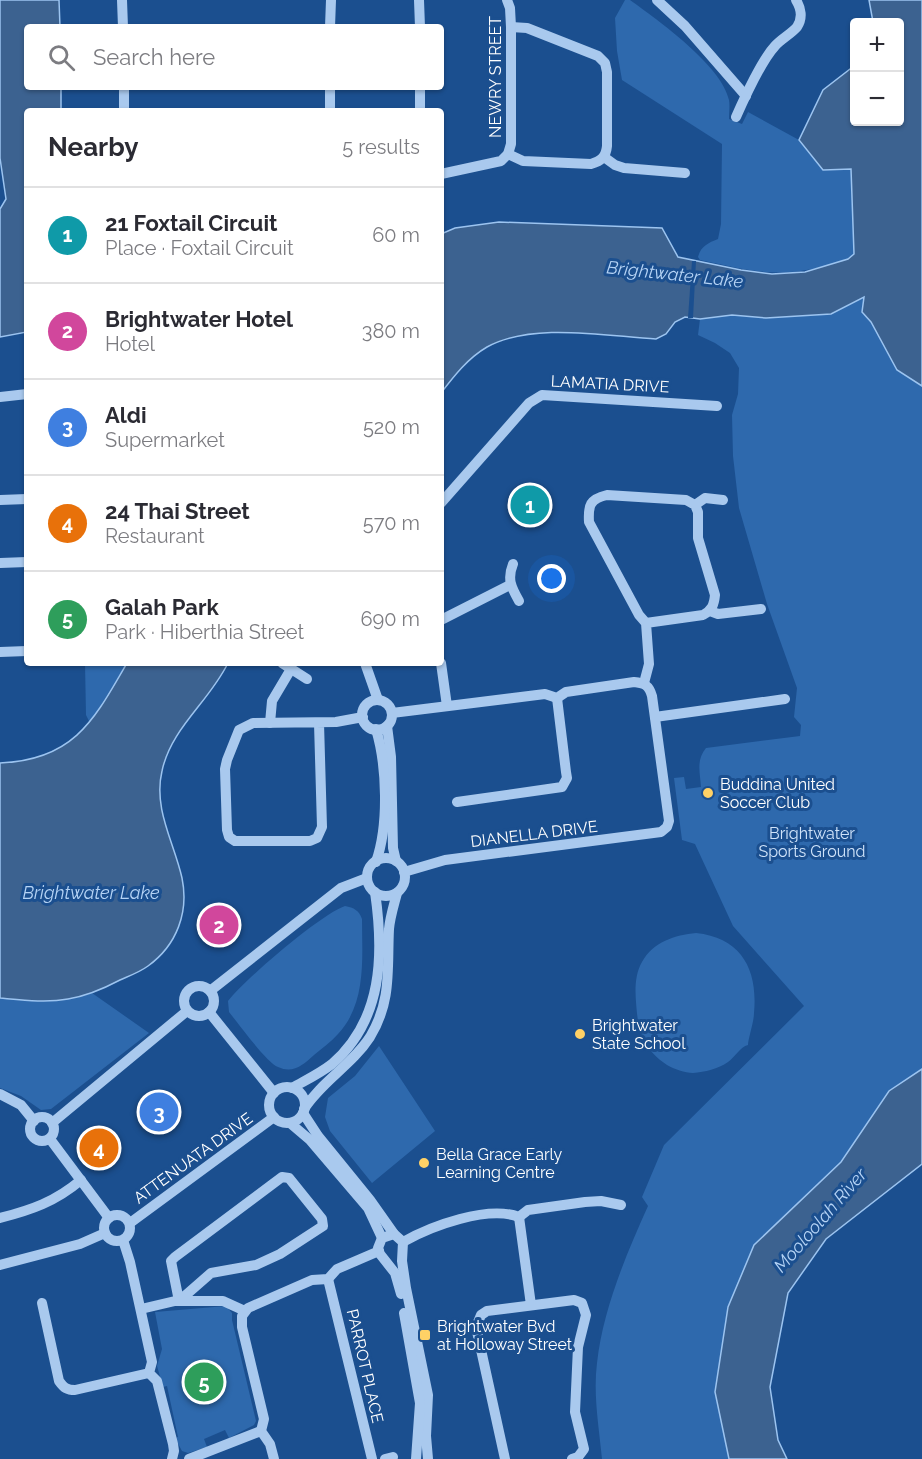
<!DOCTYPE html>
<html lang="en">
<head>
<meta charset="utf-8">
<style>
  :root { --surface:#fff; --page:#f2f2f3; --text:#2b2b33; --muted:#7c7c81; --line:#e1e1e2; --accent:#8a764a }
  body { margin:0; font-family:Raleway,sans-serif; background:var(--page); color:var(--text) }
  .controls { position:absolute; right:18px; top:18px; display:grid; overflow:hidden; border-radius:6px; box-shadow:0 2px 4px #0004 }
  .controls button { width:54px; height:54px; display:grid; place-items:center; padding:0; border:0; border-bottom:2px solid var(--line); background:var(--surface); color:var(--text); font:30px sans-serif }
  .you { position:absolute; left:552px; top:579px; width:21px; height:21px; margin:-15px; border:4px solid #fff; border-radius:50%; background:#1a73e8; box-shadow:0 0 0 9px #1a73e833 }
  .badge { display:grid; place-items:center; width:39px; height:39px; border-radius:50%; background:var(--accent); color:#fff; font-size:20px; font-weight:700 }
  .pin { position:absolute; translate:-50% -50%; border:3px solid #fff; box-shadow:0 2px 6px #0006 }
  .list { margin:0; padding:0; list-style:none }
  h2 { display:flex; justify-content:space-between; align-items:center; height:78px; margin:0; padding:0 24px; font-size:26px }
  h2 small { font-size:20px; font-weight:400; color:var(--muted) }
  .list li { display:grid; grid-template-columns:39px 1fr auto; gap:18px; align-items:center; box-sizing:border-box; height:96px; padding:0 24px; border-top:2px solid var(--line) }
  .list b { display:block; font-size:22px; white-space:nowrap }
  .list p { margin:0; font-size:20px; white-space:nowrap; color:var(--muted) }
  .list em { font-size:20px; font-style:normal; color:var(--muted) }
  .icon { flex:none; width:33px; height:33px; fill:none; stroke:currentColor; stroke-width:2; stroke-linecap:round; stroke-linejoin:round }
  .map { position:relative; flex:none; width:922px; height:1459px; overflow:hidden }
  .search { position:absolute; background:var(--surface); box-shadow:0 2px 4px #0004; left:24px; top:24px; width:420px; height:66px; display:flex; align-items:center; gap:15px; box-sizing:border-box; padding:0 21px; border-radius:6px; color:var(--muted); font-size:22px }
  .panel { position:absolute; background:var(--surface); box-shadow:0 2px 4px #0004; left:24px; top:108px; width:420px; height:558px; border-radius:6px }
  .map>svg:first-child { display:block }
</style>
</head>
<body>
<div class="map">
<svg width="922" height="1459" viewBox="0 0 922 1459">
  <rect width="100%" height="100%" fill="#1b4f8f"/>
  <g fill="#2e69ad">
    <path d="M 625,0 L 630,0 C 658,20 722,66 729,100 C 730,106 729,113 729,119 L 742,124 L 748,112 L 799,140 L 823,170 L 851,169 L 855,254 C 846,261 835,264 825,266 C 776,279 747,270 700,260 L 698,257 C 701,246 708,243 718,239 L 721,224 L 722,144 L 622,80 L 617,51 L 615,18 Z"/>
    <path d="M 865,296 L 862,312 L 871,322 L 897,370 L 922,386 L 922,1069 L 889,1091 L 841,1162 L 754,1245 L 715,1392 L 729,1459 L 602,1459 C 599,1427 593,1395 597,1363 C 603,1309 626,1255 648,1206 L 642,1197 L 664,1145 L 804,1006 L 733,926 L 695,844 L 682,840 L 674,778 L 684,777 L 686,789 L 701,787 C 700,772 696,760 706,748 L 800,736 L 801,725 L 794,717 L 797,688 L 767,604 L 739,508 L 733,456 L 732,415 L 738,394 L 739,368 L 730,353 L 715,343 L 698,335 L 700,319 L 732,315 L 766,318 L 831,314 Z"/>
    <path d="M 85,663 L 127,663 L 90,723 L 86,715 Z"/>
    <path d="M 345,906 C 354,908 359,910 362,919 C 362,958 367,1003 338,1034 C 331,1042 322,1048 314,1055 C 303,1065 293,1074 278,1067 C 267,1063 238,1023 229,1012 L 228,1001 C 244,980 321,914 345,906 Z"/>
    <path d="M 696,933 C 742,938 758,970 754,1013 C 754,1022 748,1039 748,1045 C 740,1047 735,1057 728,1062 C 718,1069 705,1072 693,1073 C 685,1073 674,1069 667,1065 C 642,1048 638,1031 636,1002 C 635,989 635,974 642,962 C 653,942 675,935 696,933 Z"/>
    <path d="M 92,993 L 149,1033 L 51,1109 L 41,1110 L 21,1096 L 0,1088 L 0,998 C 30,1001 63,1004 92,993 Z"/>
    <path d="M 379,1046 L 435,1131 L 372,1183 L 330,1131 L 325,1117 L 328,1098 L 355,1076 Z"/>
    <path d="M 226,1306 L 232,1313 L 232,1320 L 256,1421 L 254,1425 L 229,1438 L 225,1430 L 204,1439 L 207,1447 L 188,1453 L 182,1451 L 175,1438 L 178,1437 L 167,1386 L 163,1387 L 157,1366 L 162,1349 L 155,1312 Z"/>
  </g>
  <g fill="#3c6290" stroke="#9cc4f0" stroke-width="1.5">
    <path d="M 0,0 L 59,0 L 60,27 L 27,27 L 27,87 L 61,87 L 61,111 L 27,111 L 27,332 L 0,337 L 0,209 L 6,199 L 0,158 Z"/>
    <path d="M 869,0 L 922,0 L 922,386 L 897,370 L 871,322 L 862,312 L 864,297 L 831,314 L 766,318 L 732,315 L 700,319 L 685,317 L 675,322 L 666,334 L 656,339 C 605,336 532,322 487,347 C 468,358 454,376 441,393 L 441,234 L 455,228 L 499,222 L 662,228 L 678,257 L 741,270 L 772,274 L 805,272 L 848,259 L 854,254 L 851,169 L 823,170 L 799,140 L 823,90 L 854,66 L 854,122 L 900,122 L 900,22 L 873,22 Z"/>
    <path d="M 127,663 L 228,663 C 209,702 171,728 162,771 C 153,809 174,842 182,878 C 189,912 177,945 148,966 C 140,972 129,976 120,980 C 103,989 87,996 68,999 C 46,1003 22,1000 0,998 L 0,763 C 74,760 94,720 127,663 Z"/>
    <path d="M 922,1069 L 922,1164 L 826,1239 L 788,1293 L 770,1387 L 778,1440 L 787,1459 L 729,1459 L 715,1392 L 728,1307 L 754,1245 L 841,1162 L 889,1091 Z"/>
  </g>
  <path fill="#1b4f8f" d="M 692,261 L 696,261 L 693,318 L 688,318 Z"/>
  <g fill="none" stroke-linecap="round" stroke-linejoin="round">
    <g stroke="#a9c9ee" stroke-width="10">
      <path d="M 122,0 L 123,27"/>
      <path d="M 419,0 L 420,27"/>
      <path d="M 657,0 L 685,26 L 746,96"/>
      <path d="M 330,27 L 331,0"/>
      <path d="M 124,87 L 124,111"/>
      <path d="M 420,87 L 420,111"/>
      <path d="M 330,111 L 330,87"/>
      <path d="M 736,117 C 744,99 762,60 775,46 C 781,39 791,34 797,27 C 803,18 801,8 796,0"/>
      <path d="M 508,154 L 523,161 L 591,164 C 601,161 606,157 607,146 L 607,72 L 605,63 L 598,56 L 527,28 L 511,27"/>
      <path d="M 604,157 L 615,165 L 624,168 L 685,173"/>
      <path d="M 441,174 L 501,161 L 508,154 L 511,144 L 511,27 L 510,8 L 507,0"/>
      <path d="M 0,397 L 27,394"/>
      <path d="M 0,500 L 27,499"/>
      <path d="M 441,503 L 529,403 L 542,395 L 717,406"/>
      <path d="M 695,505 L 705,498 L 723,500"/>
      <path d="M 0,563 L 27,562"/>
      <path d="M 513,564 C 507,579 511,587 519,601"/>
      <path d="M 710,611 L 718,614 L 761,609"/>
      <path d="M 441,620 L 510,585"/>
      <path d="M 0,652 L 27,651"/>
      <path d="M 282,663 L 307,679"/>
      <path d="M 365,663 L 378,700"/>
      <path d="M 441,663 L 447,706"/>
      <path d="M 644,683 L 649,664 L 646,623 L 639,615 L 589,522 C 588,505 590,499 607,495 L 686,500 L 695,505 L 698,512 L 698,538 L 715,595 C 714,605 712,610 703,615 L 646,623"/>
      <circle cx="377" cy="715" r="15"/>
      <path d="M 392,713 L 545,694 L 557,698 L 566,692 L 634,682 C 644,683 649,685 652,696 L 669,821 L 667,827 L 661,832 L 445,860 L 404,872"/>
      <path d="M 655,717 L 785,699"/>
      <path d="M 270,723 L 272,701 L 291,669"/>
      <path d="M 319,723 L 322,827 L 317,838 L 310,841 L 235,841 L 229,837 L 227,830 L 225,769 L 227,760 L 239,730 L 253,723 L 336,722 L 363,717"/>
      <path d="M 387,726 L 391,757 L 393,848 L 396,861"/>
      <path d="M 376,729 C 387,766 389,825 376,862"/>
      <path d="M 457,802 L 562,787 L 567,778 L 566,772 L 557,698"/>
      <circle cx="386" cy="877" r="19"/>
      <circle cx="199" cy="1001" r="15"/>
      <path d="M 210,991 L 341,888 L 367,878"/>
      <path d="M 209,1012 L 274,1093"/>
      <circle cx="287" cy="1105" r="18"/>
      <path d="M 292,1088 C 306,1080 319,1074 332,1064 C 383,1020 384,954 375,892"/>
      <path d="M 0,1094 L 21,1105 L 34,1121"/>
      <path d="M 304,1109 C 322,1081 352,1065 370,1037 C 392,1001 387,969 389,929 C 390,917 394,905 397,893"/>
      <path d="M 303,1113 L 318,1136 L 370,1200 L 394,1234 L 403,1242 L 402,1261 L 406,1288 L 428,1395 L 426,1436 L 428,1459"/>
      <circle cx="42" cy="1129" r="12"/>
      <path d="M 52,1123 L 187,1011"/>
      <path d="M 290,1123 L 310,1140 L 368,1208 L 382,1238"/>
      <path d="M 50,1139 L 109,1218"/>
      <path d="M 282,1177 L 289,1178 L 322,1219 L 323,1226 L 280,1254 L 256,1265 L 211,1273 L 179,1301 L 171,1261 L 175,1257 Z"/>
      <circle cx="117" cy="1228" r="13"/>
      <path d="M 519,1217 L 531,1305"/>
      <path d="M 0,1218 C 31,1210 55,1202 81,1180"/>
      <path d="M 130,1223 L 274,1117"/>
      <path d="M 394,1234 L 382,1238 L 378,1248 L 380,1254 L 395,1273 L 401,1294"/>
      <path d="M 123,1240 L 130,1262 L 152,1362 L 149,1373 L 157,1381 L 173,1444 L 174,1451 L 172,1459"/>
      <path d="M 403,1242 C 431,1226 488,1205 519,1217 L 528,1210 L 585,1202 L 601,1201 L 621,1205"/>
      <path d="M 0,1265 L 80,1244 L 105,1233"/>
      <path d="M 328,1279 L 372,1459"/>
      <path d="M 42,1303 L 59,1381 C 64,1388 67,1390 75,1390 L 149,1373"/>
      <path d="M 141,1309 L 175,1301 L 223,1301 L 245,1311"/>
      <path d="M 404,1313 L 420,1403 L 416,1459"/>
      <path d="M 189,1459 L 261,1431"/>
      <path d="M 274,1459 L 270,1444 L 261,1431 L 264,1419 L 242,1327 L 242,1316 L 248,1308 L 312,1280 L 328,1279 L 337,1269 L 379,1251"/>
      <path d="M 385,1459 L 393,1457"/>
      <path d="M 505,1459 L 476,1327 L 481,1315 L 487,1311 L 574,1300 L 582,1303 L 586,1315 L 578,1347 L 575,1412 L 584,1449 L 578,1457 L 572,1459"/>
    </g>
  </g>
  <g fill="#ffd166" stroke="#1b4f8f" stroke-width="2">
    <circle cx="708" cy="793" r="6"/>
    <circle cx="580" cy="1034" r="6"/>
    <circle cx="424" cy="1163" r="6"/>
    <rect x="419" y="1329" width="12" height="12" rx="3"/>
  </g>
  <g text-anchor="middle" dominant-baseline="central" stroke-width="6" stroke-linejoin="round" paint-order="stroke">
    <g font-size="16" fill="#fff" stroke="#1b4f8f">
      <text transform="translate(495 77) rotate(-90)">NEWRY STREET</text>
      <text transform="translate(610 384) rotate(3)">LAMATIA DRIVE</text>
      <text transform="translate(534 834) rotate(-7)">DIANELLA DRIVE</text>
      <text transform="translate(193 1158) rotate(-36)">ATTENUATA DRIVE</text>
      <text transform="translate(365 1366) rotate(77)">PARROT PLACE</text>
    </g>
    <g font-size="16" fill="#fff" stroke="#1b4f8f" text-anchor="start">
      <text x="720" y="784">Buddina United<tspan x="720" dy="18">Soccer Club</tspan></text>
      <text x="592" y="1025">Brightwater<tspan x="592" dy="18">State School</tspan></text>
      <text x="436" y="1154">Bella Grace Early<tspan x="436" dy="18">Learning Centre</tspan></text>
      <text x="437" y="1326">Brightwater Bvd<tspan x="437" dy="18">at Holloway Street</tspan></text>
    </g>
    <g font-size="16" fill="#cfe3fa" stroke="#1b4f8f">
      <text x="812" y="833">Brightwater<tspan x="812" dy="18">Sports Ground</tspan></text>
    </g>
    <g font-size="18" font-style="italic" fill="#b5d3f5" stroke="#1b4f8f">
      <text transform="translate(675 274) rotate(6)">Brightwater Lake</text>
      <text x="91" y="892">Brightwater Lake</text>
      <text transform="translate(820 1220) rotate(-49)">Mooloolah River</text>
    </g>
  </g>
</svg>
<div class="controls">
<button>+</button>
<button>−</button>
</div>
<div class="you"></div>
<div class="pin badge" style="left:530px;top:505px;background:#0f9aa8">1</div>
<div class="pin badge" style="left:219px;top:925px;background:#d1479c">2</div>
<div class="pin badge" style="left:159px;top:1112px;background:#3f7fe0">3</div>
<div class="pin badge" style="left:99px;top:1148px;background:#e8710a">4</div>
<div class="pin badge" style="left:204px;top:1382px;background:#2e9e5b">5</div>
<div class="search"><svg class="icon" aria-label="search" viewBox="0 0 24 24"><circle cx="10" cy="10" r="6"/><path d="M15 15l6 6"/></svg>Search here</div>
<section class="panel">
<h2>Nearby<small>5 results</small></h2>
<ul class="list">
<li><span class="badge" style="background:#0f9aa8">1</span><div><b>21 Foxtail Circuit</b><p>Place · Foxtail Circuit</p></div><em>60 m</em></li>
<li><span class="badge" style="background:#d1479c">2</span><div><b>Brightwater Hotel</b><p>Hotel</p></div><em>380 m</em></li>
<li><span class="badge" style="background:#3f7fe0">3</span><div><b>Aldi</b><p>Supermarket</p></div><em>520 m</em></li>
<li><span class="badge" style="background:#e8710a">4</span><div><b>24 Thai Street</b><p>Restaurant</p></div><em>570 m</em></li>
<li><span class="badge" style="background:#2e9e5b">5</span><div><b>Galah Park</b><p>Park · Hiberthia Street</p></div><em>690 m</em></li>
</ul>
</section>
</div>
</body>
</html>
